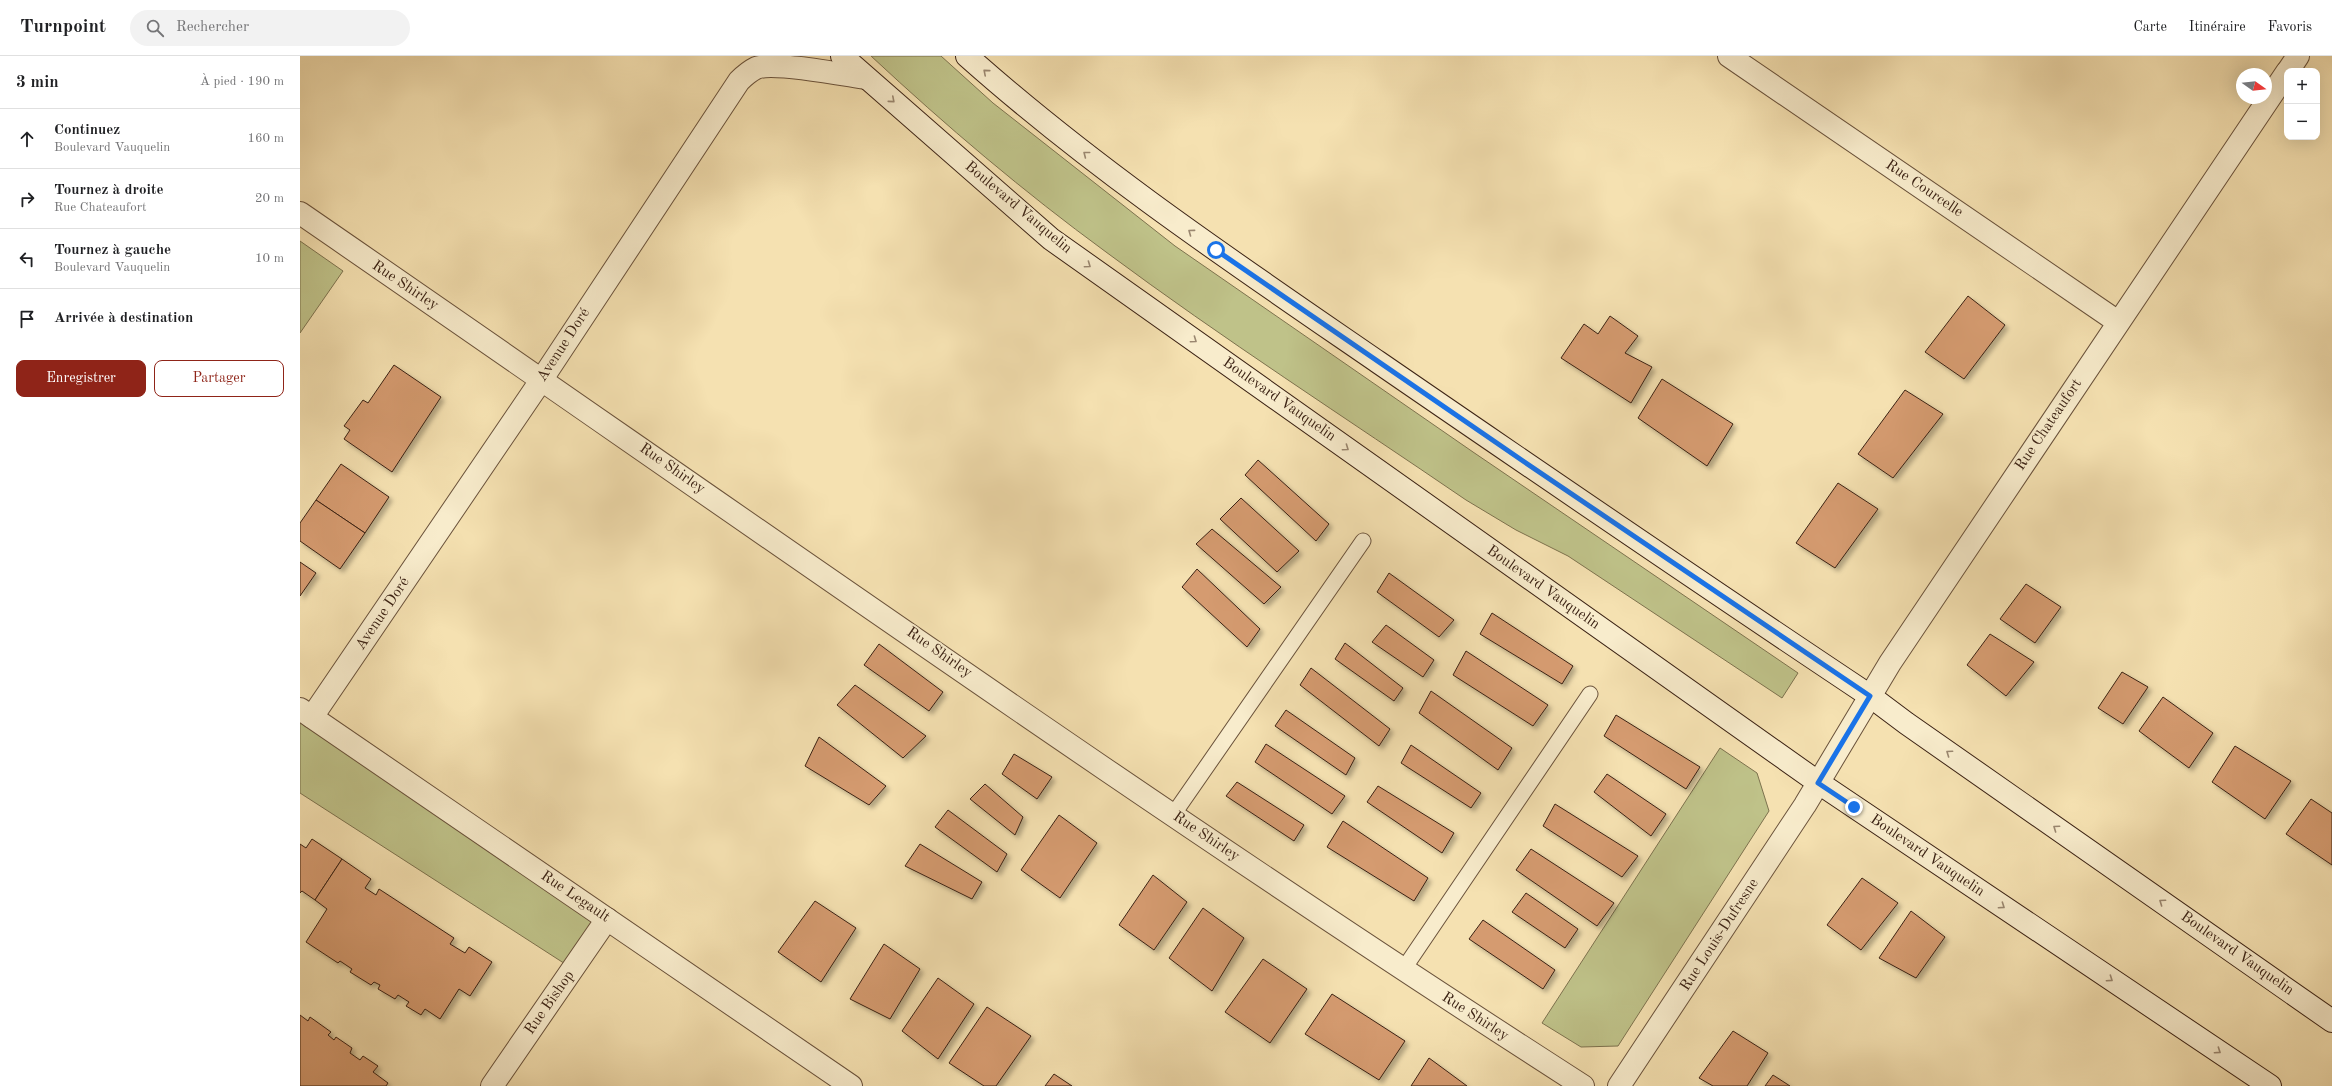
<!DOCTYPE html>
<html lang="fr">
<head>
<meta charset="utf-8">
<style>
  :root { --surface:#fff; --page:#f2f2f2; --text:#202124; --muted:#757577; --line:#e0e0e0; --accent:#8f2418 }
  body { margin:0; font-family:"Old Standard TT",serif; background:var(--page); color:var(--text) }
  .controls { position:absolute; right:12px; top:12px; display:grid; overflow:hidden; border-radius:8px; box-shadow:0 4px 16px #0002 }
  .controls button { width:36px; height:36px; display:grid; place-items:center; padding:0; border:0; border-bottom:1px solid var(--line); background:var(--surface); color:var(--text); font:20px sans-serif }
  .compass { position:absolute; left:1936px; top:12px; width:36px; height:36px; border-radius:50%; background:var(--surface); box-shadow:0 4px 16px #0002; rotate:105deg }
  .stop { position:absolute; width:12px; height:12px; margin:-9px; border:3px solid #1a73e8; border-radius:50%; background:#fff }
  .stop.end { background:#1a73e8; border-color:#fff; box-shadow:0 1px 4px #0008 }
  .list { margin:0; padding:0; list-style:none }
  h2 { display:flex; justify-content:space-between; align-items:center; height:52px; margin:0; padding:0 16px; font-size:17px }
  h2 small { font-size:13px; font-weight:400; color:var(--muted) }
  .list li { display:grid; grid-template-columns:26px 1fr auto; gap:12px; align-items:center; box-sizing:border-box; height:60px; padding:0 16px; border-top:1px solid var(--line) }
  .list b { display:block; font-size:15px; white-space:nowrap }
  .list p { margin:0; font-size:13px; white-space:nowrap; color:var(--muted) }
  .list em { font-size:13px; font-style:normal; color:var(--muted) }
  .actions { display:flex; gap:8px; padding:12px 16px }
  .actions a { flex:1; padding:9px 0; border:1px solid var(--accent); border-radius:8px; text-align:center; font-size:14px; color:var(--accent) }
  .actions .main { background:var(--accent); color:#fff }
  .icon { flex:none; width:22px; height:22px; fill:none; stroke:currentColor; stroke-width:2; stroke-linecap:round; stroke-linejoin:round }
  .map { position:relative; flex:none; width:2032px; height:1030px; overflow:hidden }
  header { display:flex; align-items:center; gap:24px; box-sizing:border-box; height:56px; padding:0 20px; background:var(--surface); border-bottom:1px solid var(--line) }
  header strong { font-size:19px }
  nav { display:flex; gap:22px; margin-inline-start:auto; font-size:14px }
  .search { width:280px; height:36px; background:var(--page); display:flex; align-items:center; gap:10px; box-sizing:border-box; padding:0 14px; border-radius:22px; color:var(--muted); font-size:15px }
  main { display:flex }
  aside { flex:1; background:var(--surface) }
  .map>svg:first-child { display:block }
</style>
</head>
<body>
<header>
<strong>Turnpoint</strong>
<div class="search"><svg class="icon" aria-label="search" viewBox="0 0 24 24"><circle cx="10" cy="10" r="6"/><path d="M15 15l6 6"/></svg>Rechercher</div>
<nav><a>Carte</a><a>Itinéraire</a><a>Favoris</a></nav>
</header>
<main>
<aside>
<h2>3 min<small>À pied · 190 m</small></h2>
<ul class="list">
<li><svg class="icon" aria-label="ahead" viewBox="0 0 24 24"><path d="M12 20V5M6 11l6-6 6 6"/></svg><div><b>Continuez</b><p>Boulevard Vauquelin</p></div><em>160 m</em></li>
<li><svg class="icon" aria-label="right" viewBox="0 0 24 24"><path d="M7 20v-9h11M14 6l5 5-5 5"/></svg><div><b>Tournez à droite</b><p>Rue Chateaufort</p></div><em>20 m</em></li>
<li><svg class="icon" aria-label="left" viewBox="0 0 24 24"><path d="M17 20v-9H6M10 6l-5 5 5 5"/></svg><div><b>Tournez à gauche</b><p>Boulevard Vauquelin</p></div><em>10 m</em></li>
<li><svg class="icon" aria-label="arrive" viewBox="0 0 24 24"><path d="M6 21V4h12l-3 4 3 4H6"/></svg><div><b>Arrivée à destination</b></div></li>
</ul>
<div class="actions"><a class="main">Enregistrer</a><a>Partager</a></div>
</aside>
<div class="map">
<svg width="2032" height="1030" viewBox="0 0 2032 1030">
  <defs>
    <filter id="shadow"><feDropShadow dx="3.5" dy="3.5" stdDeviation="2" flood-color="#0004"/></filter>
  </defs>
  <rect width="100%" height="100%" fill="#f5e1b1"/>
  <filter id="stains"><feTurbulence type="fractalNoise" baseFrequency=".005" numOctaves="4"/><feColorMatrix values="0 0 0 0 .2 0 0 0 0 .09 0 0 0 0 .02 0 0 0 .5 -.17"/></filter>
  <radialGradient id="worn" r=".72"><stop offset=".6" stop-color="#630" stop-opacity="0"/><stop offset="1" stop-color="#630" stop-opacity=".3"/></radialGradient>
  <g fill="#bfc289" stroke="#7d724e">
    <path d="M 571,0 L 641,0 L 693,47 L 875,190 L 1173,396 L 1498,617 L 1482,642 L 1268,500 L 1216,474 L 1166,444 C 1046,362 923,283 806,196 C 724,136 646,70 571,0 Z"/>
    <path d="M 0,185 L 43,215 L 0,277 Z"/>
    <path d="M 0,653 L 307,863 L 273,913 L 0,737 Z"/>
    <path d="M 1420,692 L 1457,717 L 1469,755 L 1318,990 L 1281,991 L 1242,967 Z"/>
  </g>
  <g fill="#d59b6f" stroke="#3b2214" filter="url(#shadow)">
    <path d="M 1668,240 L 1705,269 L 1664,323 L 1625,296 Z"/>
    <path d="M 1310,260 L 1338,280 L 1325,297 L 1352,311 L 1331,347 L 1261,302 L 1284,268 L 1298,278 Z"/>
    <path d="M 94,309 L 141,341 L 92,416 L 44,383 L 50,374 L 44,370 L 63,344 L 68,347 Z"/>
    <path d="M 1362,323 L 1433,368 L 1407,410 L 1338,362 Z"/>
    <path d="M 1605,334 L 1643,358 L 1593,422 L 1558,398 Z"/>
    <path d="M 958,404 L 1029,468 L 1016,485 L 945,419 Z"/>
    <path d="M 41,408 L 89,441 L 65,477 L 16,444 Z"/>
    <path d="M 1538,427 L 1578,453 L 1535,512 L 1496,487 Z"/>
    <path d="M 941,442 L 999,495 L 977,516 L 920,463 Z"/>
    <path d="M 16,444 L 65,477 L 40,513 L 0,485 L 0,467 Z"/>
    <path d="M 912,473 L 981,531 L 964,548 L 896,488 Z"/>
    <path d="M 0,506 L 16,517 L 0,540 Z"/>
    <path d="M 897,513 L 960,573 L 947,591 L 882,531 Z"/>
    <path d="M 1089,517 L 1154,564 L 1139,581 L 1077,536 Z"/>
    <path d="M 1726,528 L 1761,551 L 1735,587 L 1700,563 Z"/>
    <path d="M 1192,557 L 1273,610 L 1262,628 L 1180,578 Z"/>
    <path d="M 1086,569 L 1134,604 L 1123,621 L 1072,586 Z"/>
    <path d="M 1690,578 L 1734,606 L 1706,640 L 1667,609 Z"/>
    <path d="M 1045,587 L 1103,632 L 1094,645 L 1035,603 Z"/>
    <path d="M 579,588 L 643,636 L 629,655 L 564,609 Z"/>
    <path d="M 1166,595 L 1248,649 L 1233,670 L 1153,619 Z"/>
    <path d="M 1011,612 L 1090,673 L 1079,690 L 1000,629 Z"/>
    <path d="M 1822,616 L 1848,631 L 1823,668 L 1798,652 Z"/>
    <path d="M 555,629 L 626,680 L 603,702 L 537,649 Z"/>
    <path d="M 1131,635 L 1212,692 L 1198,714 L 1119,657 Z"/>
    <path d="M 1863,641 L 1913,677 L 1889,712 L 1839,675 Z"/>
    <path d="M 986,654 L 1055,702 L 1046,719 L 975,670 Z"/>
    <path d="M 1316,659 L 1400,711 L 1386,733 L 1304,680 Z"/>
    <path d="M 519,681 L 586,730 L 569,749 L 505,710 Z"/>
    <path d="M 966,688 L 1045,740 L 1032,758 L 955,706 Z"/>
    <path d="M 1111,689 L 1181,737 L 1171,752 L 1101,707 Z"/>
    <path d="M 1935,690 L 1991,725 L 1965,763 L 1912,726 Z"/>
    <path d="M 714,698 L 752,721 L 737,743 L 702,718 Z"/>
    <path d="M 1307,718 L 1366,758 L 1351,780 L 1294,736 Z"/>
    <path d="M 937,726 L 1004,769 L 994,785 L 926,740 Z"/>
    <path d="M 685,728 L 723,761 L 715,779 L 670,743 Z"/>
    <path d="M 1078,730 L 1154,777 L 1142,797 L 1067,746 Z"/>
    <path d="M 2011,743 L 2032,757 L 2032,809 L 1986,778 Z"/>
    <path d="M 1255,748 L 1338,800 L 1322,821 L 1243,770 Z"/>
    <path d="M 648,754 L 707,798 L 697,816 L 635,771 Z"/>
    <path d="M 759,759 L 797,787 L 760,842 L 721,814 Z"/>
    <path d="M 1043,765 L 1128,822 L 1114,845 L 1027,791 Z"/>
    <path d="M 12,783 L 42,803 L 15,844 L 2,835 L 0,837 L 0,788 L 6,792 Z"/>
    <path d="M 620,788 L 682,826 L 672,843 L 605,810 Z"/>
    <path d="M 1231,793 L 1314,847 L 1297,870 L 1216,814 Z"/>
    <path d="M 42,803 L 71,823 L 65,832 L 76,839 L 79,833 L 154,882 L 150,888 L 165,897 L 169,891 L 192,906 L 170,940 L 159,933 L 140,963 L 125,953 L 121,959 L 106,950 L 109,946 L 98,939 L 95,943 L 78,933 L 80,929 L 74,926 L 71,929 L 50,916 L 52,913 L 40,905 L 38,907 L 6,886 L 27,853 L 15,844 Z"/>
    <path d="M 853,819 L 887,846 L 854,894 L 819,869 Z"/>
    <path d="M 1562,822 L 1598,847 L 1561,894 L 1527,869 Z"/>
    <path d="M 1226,837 L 1278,873 L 1265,892 L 1212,856 Z"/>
    <path d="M 515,845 L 556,872 L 521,926 L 478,896 Z"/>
    <path d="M 903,852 L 944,882 L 912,935 L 869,902 Z"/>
    <path d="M 1611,855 L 1645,881 L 1616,922 L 1579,902 Z"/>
    <path d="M 1183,864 L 1255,914 L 1243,933 L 1169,883 Z"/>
    <path d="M 584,888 L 620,913 L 590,963 L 550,943 Z"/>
    <path d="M 963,903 L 1007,933 L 970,987 L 925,956 Z"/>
    <path d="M 638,922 L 674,948 L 638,1003 L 602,975 Z"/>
    <path d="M 1032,938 L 1105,985 L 1079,1024 L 1005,978 Z"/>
    <path d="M 687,951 L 731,980 L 696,1030 L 684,1030 L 649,1007 Z"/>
    <path d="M 0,959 L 8,965 L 10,961 L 31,976 L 28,979 L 34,984 L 36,981 L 52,992 L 50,997 L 60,1004 L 63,1000 L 78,1010 L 73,1016 L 88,1027 L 86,1030 L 0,1030 Z"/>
    <path d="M 1433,975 L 1468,997 L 1447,1030 L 1413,1030 L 1399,1022 Z"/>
    <path d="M 1129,1002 L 1167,1030 L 1111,1030 Z"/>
    <path d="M 754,1018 L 772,1030 L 745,1030 Z"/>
    <path d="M 1473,1019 L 1490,1030 L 1465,1030 Z"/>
  </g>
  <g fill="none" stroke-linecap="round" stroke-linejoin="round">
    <g stroke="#6a523b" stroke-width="17">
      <g id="lane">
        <path d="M 873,759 L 1063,485"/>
        <path d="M 1103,914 L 1290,638"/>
      </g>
    </g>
    <g stroke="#6a523b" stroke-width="24">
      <g id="street">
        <path d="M 1429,0 L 1818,266"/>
        <path d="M 1988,15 L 1998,0"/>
        <path d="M 0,157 C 426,450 848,751 1283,1030"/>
        <path d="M 0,653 L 551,1030"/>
        <path d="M 12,661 L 242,323 L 439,25 C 444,20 450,15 456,12 C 474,5 545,19 566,22"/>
        <path d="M 192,1030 L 307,863"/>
        <path d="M 1319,1030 L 1505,749 L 1590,607 L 1987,16"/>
      </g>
    </g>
    <g stroke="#3b2214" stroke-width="24">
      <g id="secondary">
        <path d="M 542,0 L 751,183 L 1519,727 L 1970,1030"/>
        <path d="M 667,0 C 795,114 937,209 1078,306 C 1241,418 1405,530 1570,640 L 1606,667 L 2032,965"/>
      </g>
    </g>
    <use href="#lane" stroke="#f8eccc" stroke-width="15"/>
    <use href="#street" stroke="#f8eccc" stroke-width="22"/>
    <use href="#secondary" stroke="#f8eccc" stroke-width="22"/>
  </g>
  <defs><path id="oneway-chevron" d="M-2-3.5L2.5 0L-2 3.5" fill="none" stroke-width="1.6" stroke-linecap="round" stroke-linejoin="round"/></defs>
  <g stroke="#9a8770">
    <use href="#oneway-chevron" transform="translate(686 16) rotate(-139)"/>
    <use href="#oneway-chevron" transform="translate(592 44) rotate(41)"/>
    <use href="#oneway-chevron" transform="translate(786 98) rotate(-142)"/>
    <use href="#oneway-chevron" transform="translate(891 176) rotate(-144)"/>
    <use href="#oneway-chevron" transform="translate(788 209) rotate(35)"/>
    <use href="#oneway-chevron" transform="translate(894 284) rotate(35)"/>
    <use href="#oneway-chevron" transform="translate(1046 392) rotate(35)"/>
    <use href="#oneway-chevron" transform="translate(1649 697) rotate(-145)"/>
    <use href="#oneway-chevron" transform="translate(1756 772) rotate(-145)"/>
    <use href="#oneway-chevron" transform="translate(1862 846) rotate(-145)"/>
    <use href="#oneway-chevron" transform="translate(1702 850) rotate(34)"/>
    <use href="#oneway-chevron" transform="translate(1810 923) rotate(34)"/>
    <use href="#oneway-chevron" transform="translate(1918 995) rotate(34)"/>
  </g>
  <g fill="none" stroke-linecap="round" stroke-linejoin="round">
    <path stroke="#1a73e8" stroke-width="5" d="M 916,194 L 1223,405 L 1570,640 L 1518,727 L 1554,751"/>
  </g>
  <g text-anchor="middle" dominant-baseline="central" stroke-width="4" stroke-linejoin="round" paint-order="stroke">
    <g font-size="15" fill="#3b2214" stroke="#f8eccc">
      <text transform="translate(1624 133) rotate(34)">Rue Courcelle</text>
      <text transform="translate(718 152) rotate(40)">Boulevard Vauquelin</text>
      <text transform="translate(105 230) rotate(34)">Rue Shirley</text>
      <text transform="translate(264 289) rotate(-57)">Avenue Doré</text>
      <text transform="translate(979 344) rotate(35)">Boulevard Vauquelin</text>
      <text transform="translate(1749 369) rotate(-56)">Rue Chateaufort</text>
      <text transform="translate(372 413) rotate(35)">Rue Shirley</text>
      <text transform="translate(1243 532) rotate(35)">Boulevard Vauquelin</text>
      <text transform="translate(83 558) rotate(-56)">Avenue Doré</text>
      <text transform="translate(639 597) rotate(35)">Rue Shirley</text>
      <text transform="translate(906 781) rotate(34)">Rue Shirley</text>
      <text transform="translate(1627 800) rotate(34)">Boulevard Vauquelin</text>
      <text transform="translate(275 841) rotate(34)">Rue Legault</text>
      <text transform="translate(1420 879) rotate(-57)">Rue Louis-Dufresne</text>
      <text transform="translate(1937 898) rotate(35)">Boulevard Vauquelin</text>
      <text transform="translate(250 947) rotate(-55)">Rue Bishop</text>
      <text transform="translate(1175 961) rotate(33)">Rue Shirley</text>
    </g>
  </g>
  <rect width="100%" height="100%" filter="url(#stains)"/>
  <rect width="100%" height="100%" fill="url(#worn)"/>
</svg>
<div class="controls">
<button>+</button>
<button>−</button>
</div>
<svg class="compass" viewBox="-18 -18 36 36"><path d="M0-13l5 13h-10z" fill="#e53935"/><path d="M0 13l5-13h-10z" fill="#757577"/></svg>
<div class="stop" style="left:916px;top:194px"></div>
<div class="stop end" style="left:1554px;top:751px"></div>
</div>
</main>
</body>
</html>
